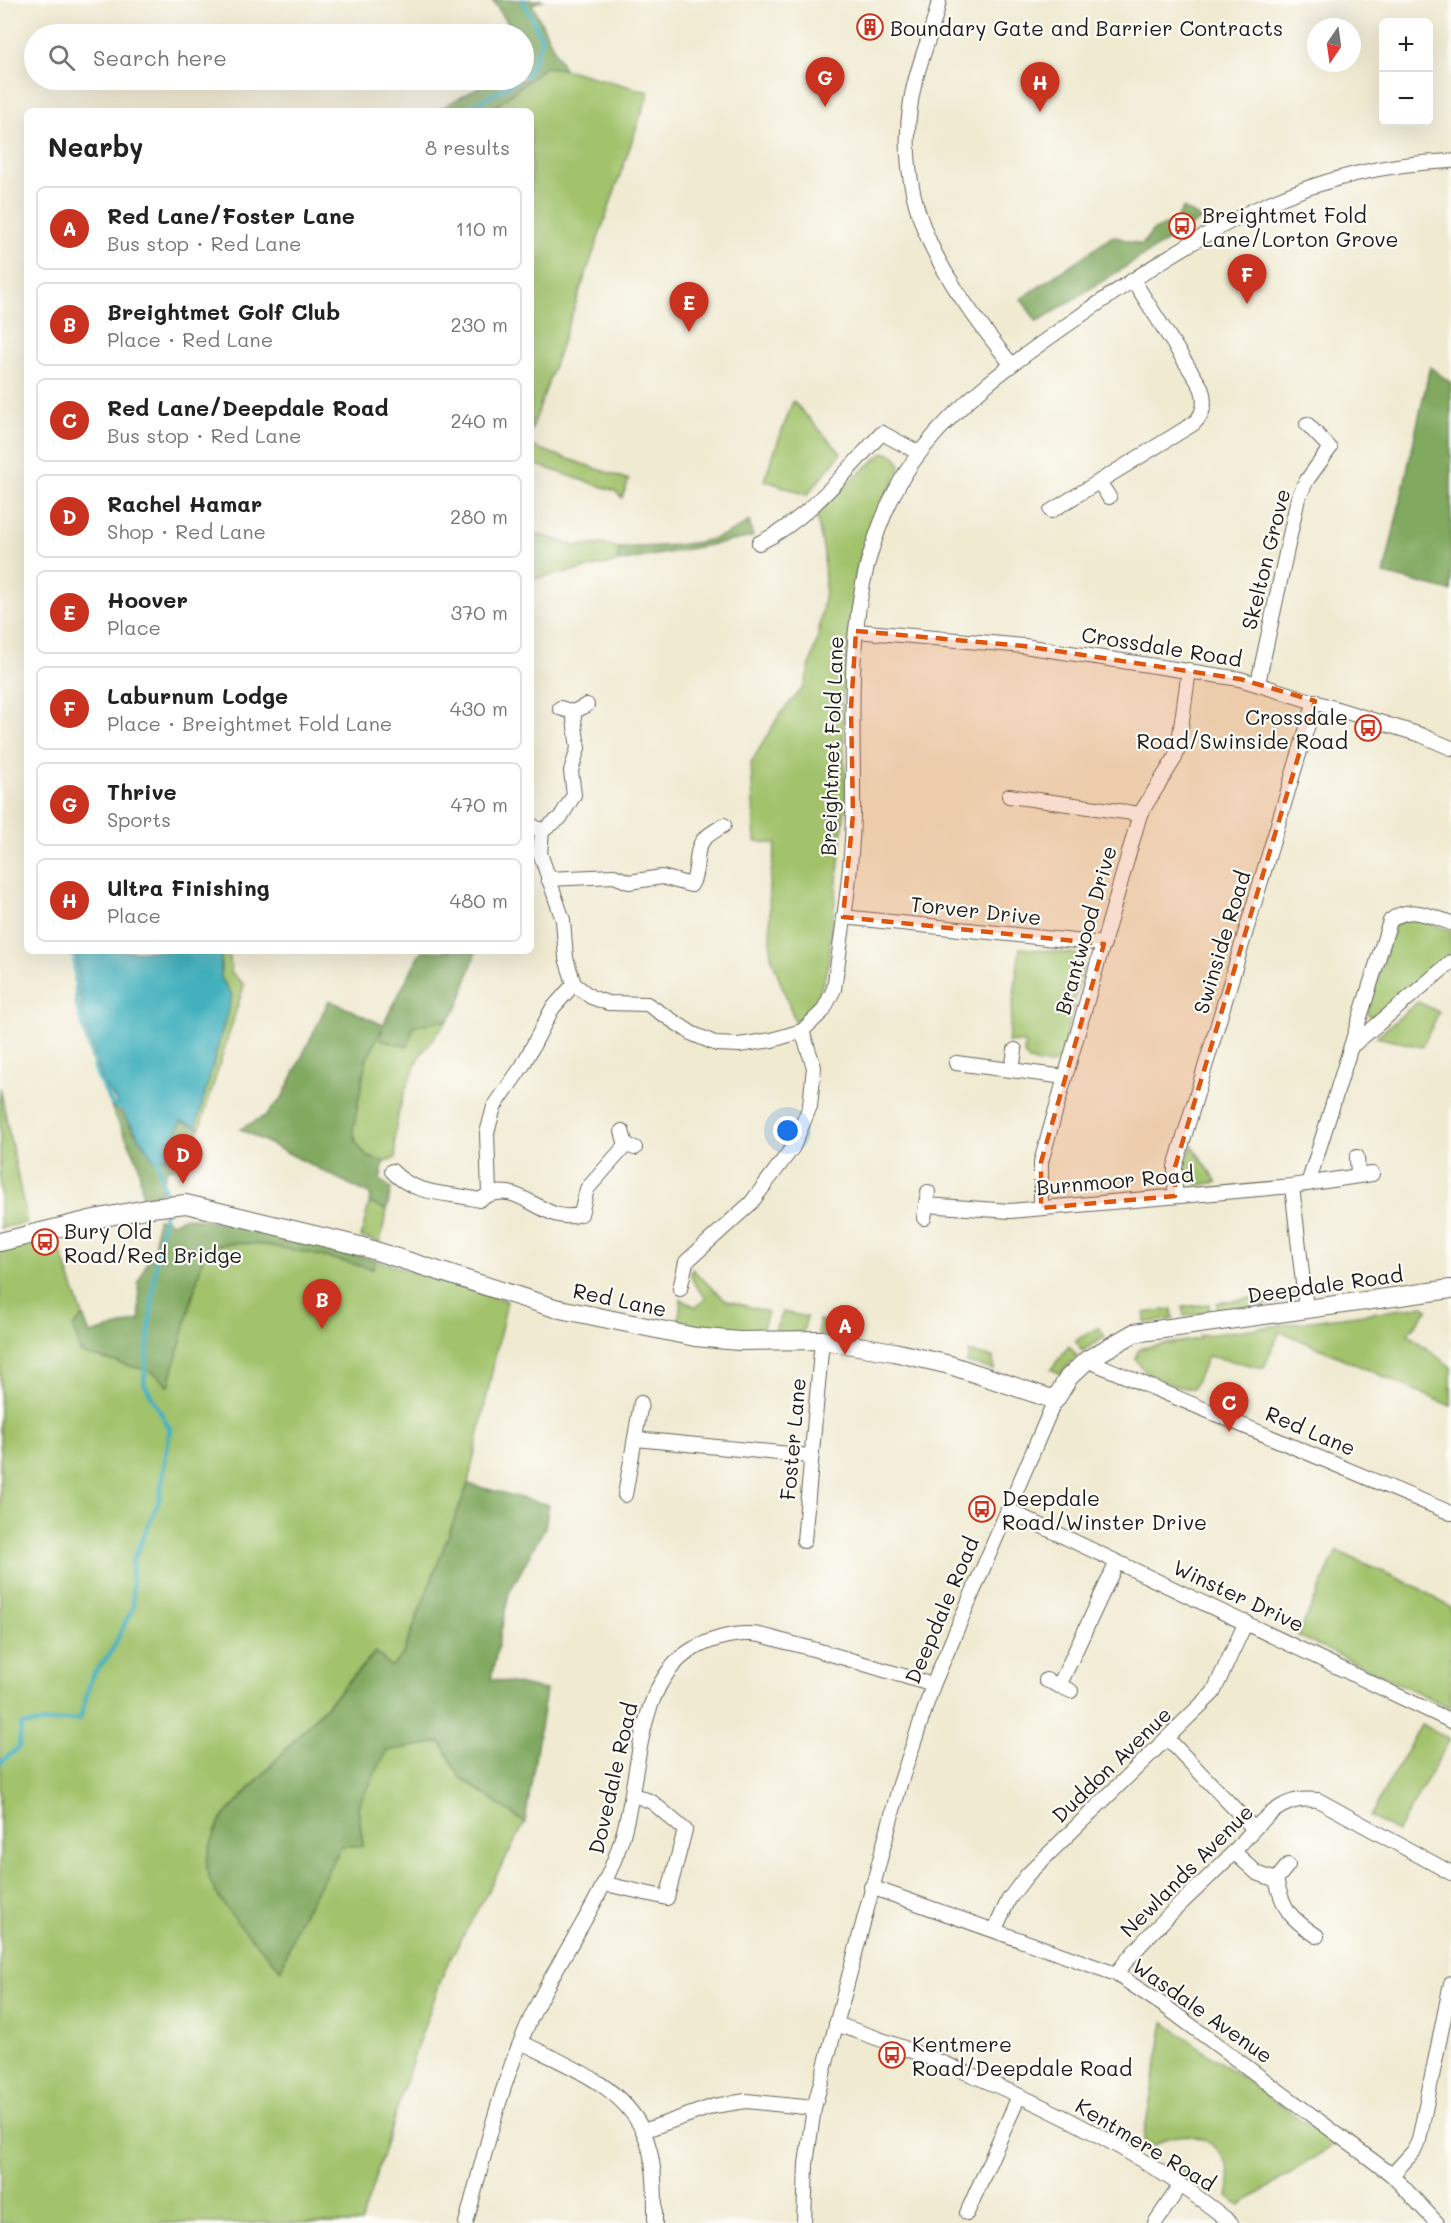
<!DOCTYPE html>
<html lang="en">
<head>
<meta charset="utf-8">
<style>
  :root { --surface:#fff; --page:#f6f6f6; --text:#222; --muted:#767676; --line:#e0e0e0; --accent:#c8321e }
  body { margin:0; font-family:Mali,sans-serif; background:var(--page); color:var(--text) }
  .controls { position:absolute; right:18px; top:18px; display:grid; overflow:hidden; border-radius:9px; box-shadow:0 6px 24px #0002 }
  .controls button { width:54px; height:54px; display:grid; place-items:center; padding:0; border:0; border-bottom:2px solid var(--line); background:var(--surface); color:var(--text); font:30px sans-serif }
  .compass { position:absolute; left:1307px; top:18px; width:54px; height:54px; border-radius:50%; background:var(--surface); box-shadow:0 6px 24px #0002; rotate:193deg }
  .you { position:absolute; left:788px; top:1131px; width:21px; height:21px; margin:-15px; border:4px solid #fff; border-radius:50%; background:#1a73e8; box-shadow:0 0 0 9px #1a73e833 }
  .badge { display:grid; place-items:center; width:39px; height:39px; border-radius:50%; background:var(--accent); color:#fff; font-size:20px; font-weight:700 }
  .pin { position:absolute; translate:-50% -50px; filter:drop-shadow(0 2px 3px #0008) }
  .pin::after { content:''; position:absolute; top:32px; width:21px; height:18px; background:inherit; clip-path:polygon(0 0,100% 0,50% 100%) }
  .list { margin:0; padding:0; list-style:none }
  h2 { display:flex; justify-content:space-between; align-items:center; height:78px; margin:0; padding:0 24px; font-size:26px }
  h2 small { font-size:20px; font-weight:400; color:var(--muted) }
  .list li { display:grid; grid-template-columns:39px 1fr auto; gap:18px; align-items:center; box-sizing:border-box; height:84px; margin:0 12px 12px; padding:0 12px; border:2px solid var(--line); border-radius:9px }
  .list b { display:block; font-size:22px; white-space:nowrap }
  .list p { margin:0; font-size:20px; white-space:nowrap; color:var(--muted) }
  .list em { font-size:20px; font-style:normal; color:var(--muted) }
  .icon { flex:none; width:33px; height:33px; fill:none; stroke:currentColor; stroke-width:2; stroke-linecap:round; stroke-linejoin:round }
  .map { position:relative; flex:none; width:1451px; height:2223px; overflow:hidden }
  .search { position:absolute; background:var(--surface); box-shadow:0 6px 24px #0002; left:24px; top:24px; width:510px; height:66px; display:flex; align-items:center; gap:15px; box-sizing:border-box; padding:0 21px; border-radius:33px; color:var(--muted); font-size:22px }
  .panel { position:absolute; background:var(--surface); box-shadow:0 6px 24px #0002; left:24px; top:108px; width:510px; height:846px; border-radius:9px }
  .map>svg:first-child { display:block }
</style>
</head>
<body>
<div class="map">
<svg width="1451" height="2223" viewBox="0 0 1451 2223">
  <rect width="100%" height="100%" fill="#fdfcf7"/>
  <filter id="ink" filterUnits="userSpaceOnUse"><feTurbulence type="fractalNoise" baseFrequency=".0167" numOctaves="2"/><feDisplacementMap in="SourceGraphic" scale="12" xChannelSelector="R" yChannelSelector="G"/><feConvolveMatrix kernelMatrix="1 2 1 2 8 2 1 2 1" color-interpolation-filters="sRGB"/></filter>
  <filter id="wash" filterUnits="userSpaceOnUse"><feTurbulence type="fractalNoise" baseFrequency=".008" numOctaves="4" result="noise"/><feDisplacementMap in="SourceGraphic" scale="24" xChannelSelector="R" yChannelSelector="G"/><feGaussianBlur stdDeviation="1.35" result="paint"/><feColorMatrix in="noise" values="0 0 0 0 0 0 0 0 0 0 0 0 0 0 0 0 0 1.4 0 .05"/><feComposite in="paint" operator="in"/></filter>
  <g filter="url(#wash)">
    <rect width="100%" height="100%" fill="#f0ead1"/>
    <g fill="#a2c36c" stroke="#5f7044" stroke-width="1.5">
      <path d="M 545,67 L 564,69 L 649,92 L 531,432 L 531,111 L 490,111 Z"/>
      <path d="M 793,401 L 841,453 L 807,495 L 764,480 Z"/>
      <path d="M 531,446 L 629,480 L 622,498 L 615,491 L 531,463 Z"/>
      <path d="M 883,453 C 894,453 900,458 900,469 L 867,535 L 857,569 L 842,702 L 846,797 L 828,965 L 816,1005 L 795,1021 L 771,956 L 769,886 L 776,844 L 755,841 L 751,763 L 780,714 L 804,687 L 818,636 L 825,591 L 824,553 L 817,518 L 819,507 Z"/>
      <path d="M 531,532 L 576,546 L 604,544 L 619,548 L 618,562 L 531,579 Z"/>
      <path d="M 1410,918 L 1451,930 L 1451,952 L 1377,1016 L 1371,1017 L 1367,1012 L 1395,924 Z"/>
      <path d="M 1020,948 L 1077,954 L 1084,964 L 1060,1059 L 1050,1065 L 1029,1061 L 1024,1054 L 1025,1043 L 1008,1042 Z"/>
      <path d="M 217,951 L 223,951 L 230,957 L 231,972 L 244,985 L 200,1128 L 196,1126 L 232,995 L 221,978 L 221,955 Z"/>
      <path d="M 1418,1002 L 1439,1012 L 1422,1047 L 1376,1037 Z"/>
      <path d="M 448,1020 C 438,1033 424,1047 417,1062 C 404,1090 391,1127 396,1158 L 384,1162 L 366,1156 L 356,1142 L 353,1129 L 366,1061 L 383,1026 L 414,1026 Z"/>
      <path d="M 0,1087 L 27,1223 L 0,1228 Z"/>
      <path d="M 1192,1145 L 1217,1182 L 1200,1185 L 1188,1180 L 1184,1170 Z"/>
      <path d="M 369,1203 L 387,1210 L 380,1243 L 361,1237 Z"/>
      <path d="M 57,1240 L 83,1316 L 73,1327 L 81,1353 L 153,1372 L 169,1386 L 205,1250 C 237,1230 335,1260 372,1269 L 375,1260 L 507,1301 L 468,1484 L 403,1654 L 391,1667 L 375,1652 L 220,1821 L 210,1847 L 281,1969 L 298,1923 L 342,1846 L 363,1845 L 358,1807 L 386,1751 L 441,1742 L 459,1776 L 525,1823 L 445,1969 L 413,2058 L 361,2223 L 0,2223 L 0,1250 Z"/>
      <path d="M 692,1269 L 725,1300 L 768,1312 L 761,1334 L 678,1326 L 681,1299 L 696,1307 L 706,1298 C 699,1290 688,1280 692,1269 Z"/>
      <path d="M 1297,1291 L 1289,1301 L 1282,1303 L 1218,1312 L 1217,1303 Z"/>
      <path d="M 1209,1304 L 1210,1313 L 1184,1316 L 1183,1307 Z"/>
      <path d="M 1424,1306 L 1428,1309 L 1408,1334 L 1451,1367 L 1451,1406 L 1280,1331 L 1264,1368 L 1208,1356 L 1193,1389 C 1174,1387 1146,1380 1136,1359 L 1138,1351 L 1142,1348 L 1199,1339 L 1199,1336 Z"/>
      <path d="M 1172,1309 L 1173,1319 L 1145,1323 L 1144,1313 Z"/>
      <path d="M 783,1312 L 807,1317 L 802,1335 L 774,1332 Z"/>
      <path d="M 819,1320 L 850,1327 L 846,1334 L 818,1335 Z"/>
      <path d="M 1099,1327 L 1105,1337 L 1082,1351 L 1075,1341 Z"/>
      <path d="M 1069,1346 L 1077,1356 L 1060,1374 L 1051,1369 Z"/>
      <path d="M 969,1352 L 993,1357 L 994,1370 L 967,1363 Z"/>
      <path d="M 1337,1551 L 1417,1587 L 1451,1608 L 1451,1708 L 1298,1636 Z"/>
      <path d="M 1421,1724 L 1450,1739 L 1397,1832 L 1370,1817 Z"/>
      <path d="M 1164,2022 L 1335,2144 L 1240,2206 L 1228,2196 C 1240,2150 1192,2118 1154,2146 L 1143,2141 Z"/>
      <path d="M 1171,2161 L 1210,2187 L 1198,2190 L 1172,2173 Z"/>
    </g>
    <g fill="#81a960" stroke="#4e623e" stroke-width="1.5">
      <path d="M 492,0 L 544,0 L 532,4 L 564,69 L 545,67 L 490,111 L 436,111 L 492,80 L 524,80 L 524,60 L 528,52 L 524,46 L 524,34 L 516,34 Z"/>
      <path d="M 1183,208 L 1202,219 L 1037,322 L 1021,299 L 1113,236 L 1142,245 L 1152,231 L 1176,220 Z"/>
      <path d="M 1430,367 L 1451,383 L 1451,591 L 1384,574 Z"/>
      <path d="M 749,521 L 753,537 L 618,562 L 619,548 C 664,545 712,549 749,521 Z"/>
      <path d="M 421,951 L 476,951 L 459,1005 L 448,1020 L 414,1026 L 408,1046 L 381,1040 L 382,1028 L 366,1061 L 353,1129 L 356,1142 L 366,1156 L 384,1162 L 380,1180 L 391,1188 L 387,1210 L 369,1203 L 371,1195 L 240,1129 L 265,1116 L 282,1098 L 329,1000 L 383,1025 Z"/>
      <path d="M 111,1107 L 118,1109 L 154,1160 L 166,1158 L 181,1121 L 200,1128 L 191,1166 L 167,1169 L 161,1192 L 143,1199 L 138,1162 Z"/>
      <path d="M 186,1217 L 263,1231 L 375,1260 L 373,1269 C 335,1260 237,1230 205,1250 L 169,1386 L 153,1372 L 81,1353 L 73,1328 L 83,1316 L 90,1334 L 140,1320 L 138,1283 L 155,1244 L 157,1219 L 165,1218 L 171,1223 Z"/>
      <path d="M 468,1484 L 549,1505 L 545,1527 L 509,1593 L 491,1679 L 546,1690 L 525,1823 L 459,1776 L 441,1742 L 387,1751 L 358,1807 L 363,1846 L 342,1846 L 298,1923 L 281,1970 C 258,1943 218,1908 208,1875 C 203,1858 214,1836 220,1821 L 376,1652 L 391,1667 L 403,1654 Z"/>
    </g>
    <path fill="#42b1bd" stroke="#2f666c" stroke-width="1.5" d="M 77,951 L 217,951 L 221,954 L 221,978 L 232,995 L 196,1126 L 181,1121 L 166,1158 L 154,1160 L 103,1082 L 81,1006 Z"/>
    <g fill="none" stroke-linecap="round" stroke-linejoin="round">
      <g stroke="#42b1bd" stroke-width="4.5">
        <path d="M 523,0 L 542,39 L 528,74 L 524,76"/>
        <path d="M 464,111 L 518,80"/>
        <path d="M 74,951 L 77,1005 L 98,1077 L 112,1104 L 120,1108"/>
        <path d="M 156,1154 L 167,1202"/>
        <path d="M 0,1763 L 19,1747 L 21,1725 L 80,1719 L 92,1676 L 111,1652 L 133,1607 L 132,1563 L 159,1501 L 170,1429 L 144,1383 L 156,1261 L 165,1210"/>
      </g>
    </g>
  </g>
  <g filter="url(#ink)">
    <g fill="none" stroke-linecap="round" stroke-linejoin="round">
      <g stroke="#66645b" stroke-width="16">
        <g id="street">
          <path d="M 939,0 C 933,34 916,66 911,101 C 893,211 947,283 1011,364"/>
          <path d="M 1099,482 L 1109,497"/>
          <path d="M 1051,511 L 1193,424 C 1205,414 1206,400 1201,387 L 1133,280"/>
          <path d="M 759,543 C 808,520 845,472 882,433 L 919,453"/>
          <path d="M 856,631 L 1024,646 L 1240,679 L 1421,735 L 1451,748"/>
          <path d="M 1258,683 L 1298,498 L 1307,480 L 1330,448 L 1307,424"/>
          <path d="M 560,708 L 573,712 L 587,705"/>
          <path d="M 1009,796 L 1140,814"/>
          <path d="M 542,831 L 560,818 L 574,795 L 571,771 L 578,748 L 573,712"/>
          <path d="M 548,879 L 614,876 L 629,882 L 662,877 L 691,885 C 700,871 693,852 704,839 C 709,834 718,829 724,825"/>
          <path d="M 843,917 L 1104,944"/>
          <path d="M 574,984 L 591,997 L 608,1003 L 647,1004 L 693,1034 L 717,1044 L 739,1045 L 772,1040 L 802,1031 L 823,1011 L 834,989 C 842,932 852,872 853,814 C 854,729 846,645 868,562 C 879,523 896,482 921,451 C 966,394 1019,359 1077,318 C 1196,236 1301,166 1451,161"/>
          <path d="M 1352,1046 L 1451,962"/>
          <path d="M 956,1063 L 1065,1077"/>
          <path d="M 1012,1070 L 1015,1050"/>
          <path d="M 622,1131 L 626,1145 L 635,1148"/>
          <path d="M 1357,1157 L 1358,1176"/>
          <path d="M 392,1171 C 415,1196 448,1192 479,1200 C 520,1173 542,1228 581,1214 L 587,1189 L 626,1145"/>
          <path d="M 1308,1184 L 1390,921 C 1409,904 1430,916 1451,923"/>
          <path d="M 1292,1186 L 1306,1309"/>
          <path d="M 489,1193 L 487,1133 L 494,1107 L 523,1065 L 552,1009 L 574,984 L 566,958 L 563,920 L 540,853 L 542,831 L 531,825"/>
          <path d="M 1175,1196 L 1175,1167 L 1315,701"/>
          <path d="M 926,1205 L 1010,1211 L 1292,1186 L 1372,1174"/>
          <path d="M 1041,1208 L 1041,1162 L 1140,814 L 1175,758 L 1178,749 L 1189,670"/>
          <path d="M 924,1218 L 928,1192"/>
          <path d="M 680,1289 L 686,1262 L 751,1203 L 793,1147 L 810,1106 L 814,1067 L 802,1031"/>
          <path d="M 1087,1360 L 1451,1513"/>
          <path d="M 636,1439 L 810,1456"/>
          <path d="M 625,1495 L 641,1403"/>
          <path d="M 1008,1510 L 1451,1721"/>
          <path d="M 804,1541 L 822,1340"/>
          <path d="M 1046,1680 L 1071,1691"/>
          <path d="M 1059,1686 L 1117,1562"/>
          <path d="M 1167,1738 L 1254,1829"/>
          <path d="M 1234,1852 L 1257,1873 L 1276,1880 C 1284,1911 1290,1918 1317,1936"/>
          <path d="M 1276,1880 L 1288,1865"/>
          <path d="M 606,1884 L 667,1898 L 685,1830 L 652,1802 L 634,1795"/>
          <path d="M 871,1887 L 1116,1974 L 1166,2007 L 1392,2175 L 1437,2223"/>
          <path d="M 995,1929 L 1009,1899 L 1027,1875 L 1213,1693 L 1246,1622"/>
          <path d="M 1116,1974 C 1148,1932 1189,1897 1226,1860 C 1244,1842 1259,1819 1282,1806 C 1295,1799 1303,1799 1318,1800 L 1451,1873"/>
          <path d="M 836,2024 C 968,2068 1123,2134 1231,2223"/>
          <path d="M 521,2042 C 564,2064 621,2084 643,2131 C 656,2158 655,2194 655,2223"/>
          <path d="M 643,2131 L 714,2106 L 746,2101 L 814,2108"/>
          <path d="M 1392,2175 L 1414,2151 L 1419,2140 L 1451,1983"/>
          <path d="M 967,2213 L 1019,2096"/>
          <path d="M 466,2223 C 486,2149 503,2073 538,2003 C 566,1946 603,1900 622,1838 C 641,1779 634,1684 693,1649 C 709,1640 732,1633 750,1634 C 763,1634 777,1640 790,1643 C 838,1655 886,1671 933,1685"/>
          <path d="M 804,2223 L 806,2164 L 814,2108 L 900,1784 L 933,1685 L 1055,1400"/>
          <path d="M 1155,2223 L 1180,2186"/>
        </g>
      </g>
      <g stroke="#66645b" stroke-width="20">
        <path id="secondary" d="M 0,1242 L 94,1219 L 151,1208 L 186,1204 L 360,1246 L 555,1308 L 695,1337 L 739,1341 L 822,1340 L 894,1352 L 950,1365 L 1055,1400 L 1069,1377 L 1087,1360 L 1134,1333 L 1451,1289"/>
      </g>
      <use href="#street" stroke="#fff" stroke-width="14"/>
      <use href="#secondary" stroke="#fff" stroke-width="18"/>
    </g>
  </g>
  <path fill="#de560d" fill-opacity="0.2" stroke="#de560d" stroke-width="4.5" stroke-dasharray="12 8" stroke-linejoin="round" d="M 856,631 L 1024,646 L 1240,679 L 1315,701 L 1175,1167 L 1175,1196 L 1041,1208 L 1041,1162 L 1104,944 L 843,917 L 853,815 L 851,708 Z"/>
  <defs>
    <g id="building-ring" transform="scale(1.35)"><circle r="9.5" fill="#fdfcf7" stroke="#c8321e" stroke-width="1.5"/><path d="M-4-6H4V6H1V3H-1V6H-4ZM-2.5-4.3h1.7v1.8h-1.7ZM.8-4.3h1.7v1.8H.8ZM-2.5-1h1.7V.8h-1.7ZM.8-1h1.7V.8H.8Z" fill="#c8321e"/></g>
    <g id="bus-ring" transform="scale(1.35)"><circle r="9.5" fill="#fdfcf7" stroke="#c8321e" stroke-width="1.5"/><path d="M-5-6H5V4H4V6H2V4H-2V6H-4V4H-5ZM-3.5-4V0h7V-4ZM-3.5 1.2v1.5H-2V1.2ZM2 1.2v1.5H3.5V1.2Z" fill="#c8321e"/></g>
  </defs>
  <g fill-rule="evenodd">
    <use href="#building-ring" x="870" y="27"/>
    <use href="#bus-ring" x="1182" y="226"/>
    <use href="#bus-ring" x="1368" y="728"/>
    <use href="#bus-ring" x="45" y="1242"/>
    <use href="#bus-ring" x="982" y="1509"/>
    <use href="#bus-ring" x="892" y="2055"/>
  </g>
  <g text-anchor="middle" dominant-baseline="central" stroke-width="4.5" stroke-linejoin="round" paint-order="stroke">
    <g font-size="21" fill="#1c1c1c" stroke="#fdfcf7" text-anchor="start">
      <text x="890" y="27">Boundary Gate and Barrier Contracts</text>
      <text x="1202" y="214">Breightmet Fold<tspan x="1202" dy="24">Lane/Lorton Grove</tspan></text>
      <text x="1348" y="716" text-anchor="end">Crossdale<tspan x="1348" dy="24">Road/Swinside Road</tspan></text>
      <text x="64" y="1230">Bury Old<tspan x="64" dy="24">Road/Red Bridge</tspan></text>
      <text x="1002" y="1497">Deepdale<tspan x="1002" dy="24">Road/Winster Drive</tspan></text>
      <text x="912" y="2043">Kentmere<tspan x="912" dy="24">Road/Deepdale Road</tspan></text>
    </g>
    <g font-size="21" fill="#1c1c1c" stroke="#fdfcf7">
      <text transform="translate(1265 559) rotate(-76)">Skelton Grove</text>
      <text transform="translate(1162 646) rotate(9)">Crossdale Road</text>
      <text transform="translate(831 746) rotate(-88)">Breightmet Fold Lane</text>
      <text transform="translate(976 910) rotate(6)">Torver Drive</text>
      <text transform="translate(1085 930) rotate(-74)">Brantwood Drive</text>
      <text transform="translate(1221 942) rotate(-73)">Swinside Road</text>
      <text transform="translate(1115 1180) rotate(-5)">Burnmoor Road</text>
      <text transform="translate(1325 1284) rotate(-8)">Deepdale Road</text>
      <text transform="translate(620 1299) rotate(12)">Red Lane</text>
      <text transform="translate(1311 1430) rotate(23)">Red Lane</text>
      <text transform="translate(792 1439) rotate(-85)">Foster Lane</text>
      <text transform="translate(1239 1595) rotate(25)">Winster Drive</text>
      <text transform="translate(941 1610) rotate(-67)">Deepdale Road</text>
      <text transform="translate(1111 1764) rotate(-44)">Duddon Avenue</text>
      <text transform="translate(612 1778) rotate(-77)">Dovedale Road</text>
      <text transform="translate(1186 1870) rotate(-45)">Newlands Avenue</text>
      <text transform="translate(1203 2010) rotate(35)">Wasdale Avenue</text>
      <text transform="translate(1146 2144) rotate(31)">Kentmere Road</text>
    </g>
  </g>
</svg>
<div class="controls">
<button>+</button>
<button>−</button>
</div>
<svg class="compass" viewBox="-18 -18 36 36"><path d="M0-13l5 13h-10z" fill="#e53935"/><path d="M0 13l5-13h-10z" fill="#767676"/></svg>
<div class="you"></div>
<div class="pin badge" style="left:845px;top:1355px">A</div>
<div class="pin badge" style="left:322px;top:1329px">B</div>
<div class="pin badge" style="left:1229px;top:1432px">C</div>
<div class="pin badge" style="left:183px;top:1184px">D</div>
<div class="pin badge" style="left:689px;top:332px">E</div>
<div class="pin badge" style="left:1247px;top:304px">F</div>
<div class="pin badge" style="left:825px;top:107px">G</div>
<div class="pin badge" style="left:1040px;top:112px">H</div>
<div class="search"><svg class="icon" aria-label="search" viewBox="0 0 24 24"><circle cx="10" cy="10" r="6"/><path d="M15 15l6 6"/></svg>Search here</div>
<section class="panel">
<h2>Nearby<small>8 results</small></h2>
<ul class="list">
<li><span class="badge">A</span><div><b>Red Lane/Foster Lane</b><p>Bus stop · Red Lane</p></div><em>110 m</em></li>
<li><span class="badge">B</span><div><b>Breightmet Golf Club</b><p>Place · Red Lane</p></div><em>230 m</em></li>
<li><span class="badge">C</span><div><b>Red Lane/Deepdale Road</b><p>Bus stop · Red Lane</p></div><em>240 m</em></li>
<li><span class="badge">D</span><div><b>Rachel Hamar</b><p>Shop · Red Lane</p></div><em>280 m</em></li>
<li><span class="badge">E</span><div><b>Hoover</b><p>Place</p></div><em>370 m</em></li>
<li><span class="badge">F</span><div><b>Laburnum Lodge</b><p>Place · Breightmet Fold Lane</p></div><em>430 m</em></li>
<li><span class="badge">G</span><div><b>Thrive</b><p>Sports</p></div><em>470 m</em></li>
<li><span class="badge">H</span><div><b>Ultra Finishing</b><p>Place</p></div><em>480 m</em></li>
</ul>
</section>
</div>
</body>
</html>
